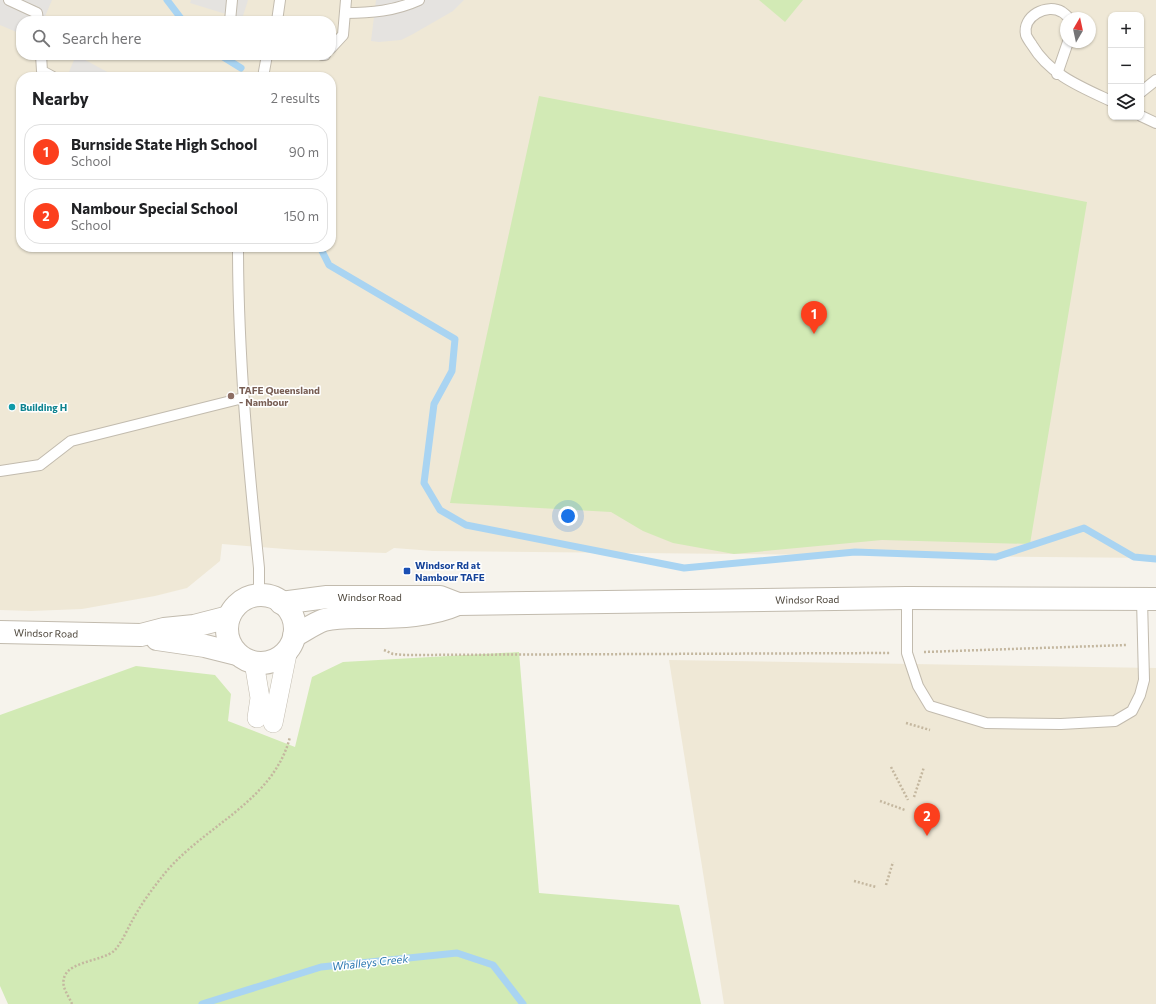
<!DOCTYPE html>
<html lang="en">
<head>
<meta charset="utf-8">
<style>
  :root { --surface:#fff; --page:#f2f2f2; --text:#202124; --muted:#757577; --line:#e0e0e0; --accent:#fc3f1d }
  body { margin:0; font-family:Commissioner,sans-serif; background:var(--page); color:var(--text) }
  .controls { position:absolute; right:12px; top:12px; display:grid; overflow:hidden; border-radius:8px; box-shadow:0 1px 3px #0004 }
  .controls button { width:36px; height:36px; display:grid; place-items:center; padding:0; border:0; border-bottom:1px solid var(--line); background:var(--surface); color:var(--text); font:20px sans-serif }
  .compass { position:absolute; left:1060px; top:12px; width:36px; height:36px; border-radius:50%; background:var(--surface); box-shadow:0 1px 3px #0004; rotate:9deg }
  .you { position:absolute; left:568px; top:516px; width:14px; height:14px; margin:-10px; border:3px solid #fff; border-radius:50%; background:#1a73e8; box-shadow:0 0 0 6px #1a73e833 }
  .badge { display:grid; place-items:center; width:26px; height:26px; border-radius:50%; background:var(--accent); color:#fff; font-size:13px; font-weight:700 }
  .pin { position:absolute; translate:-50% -33px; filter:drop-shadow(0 1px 2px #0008) }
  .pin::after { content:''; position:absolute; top:21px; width:14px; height:12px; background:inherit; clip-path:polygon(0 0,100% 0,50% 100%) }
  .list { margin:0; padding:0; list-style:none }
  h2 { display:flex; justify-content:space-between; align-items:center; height:52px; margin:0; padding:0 16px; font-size:17px }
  h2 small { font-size:13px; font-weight:400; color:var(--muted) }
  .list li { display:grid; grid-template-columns:26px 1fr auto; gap:12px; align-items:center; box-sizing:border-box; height:56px; margin:0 8px 8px; padding:0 8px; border:1px solid var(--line); border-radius:16px }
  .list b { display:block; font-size:15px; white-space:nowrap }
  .list p { margin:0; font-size:13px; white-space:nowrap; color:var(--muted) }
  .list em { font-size:13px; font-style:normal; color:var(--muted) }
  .icon { flex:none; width:22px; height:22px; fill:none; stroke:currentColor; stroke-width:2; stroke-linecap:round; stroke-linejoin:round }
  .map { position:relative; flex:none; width:1156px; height:1004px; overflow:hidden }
  .search { position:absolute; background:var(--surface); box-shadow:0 1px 3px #0004; left:16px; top:16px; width:320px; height:44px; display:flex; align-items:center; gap:10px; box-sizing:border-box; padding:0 14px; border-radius:16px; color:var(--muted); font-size:15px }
  .panel { position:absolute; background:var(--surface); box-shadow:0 1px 3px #0004; left:16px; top:72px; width:320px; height:180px; border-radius:16px }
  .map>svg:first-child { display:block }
</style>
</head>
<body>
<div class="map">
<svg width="1156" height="1004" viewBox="0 0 1156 1004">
  <rect width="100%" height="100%" fill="#f6f3ec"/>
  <g fill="#efe8d6" fill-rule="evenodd">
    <path d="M 0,0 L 1156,0 L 1156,558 L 433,551 L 394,548 L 386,553 L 297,550 L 222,544 L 220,561 L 187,588 L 155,596 L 82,609 L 31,611 L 0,610 ZM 1111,15 L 1141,15 L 1141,117 L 1111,117 ZM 1066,18 L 1090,18 L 1090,42 L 1066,42 ZM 21,21 L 331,21 L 331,55 L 21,55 ZM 21,77 L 331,77 L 331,247 L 21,247 Z"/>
    <path d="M 669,660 L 1156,668 L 1156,1004 L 724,1004 Z"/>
  </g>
  <g fill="#d2eab5">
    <path d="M 759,0 L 803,0 L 785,22 Z"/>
    <path d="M 539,96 L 1087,202 L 1030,544 L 882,540 L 734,554 L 673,543 L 643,531 L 611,512 L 450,503 Z"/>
    <path d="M 519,652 L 539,893 L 679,905 L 701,1004 L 8,1004 L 0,986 L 0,715 L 136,666 L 215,675 L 231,694 L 228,721 L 295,747 L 312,677 L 343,662 Z"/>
  </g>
  <g fill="#e5e3e0">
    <path d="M 0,0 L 52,0 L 43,21 L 21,21 L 21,34 L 0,25 Z"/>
    <path d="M 191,0 L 248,0 L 242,19 L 190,3 Z"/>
    <path d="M 376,0 L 464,0 L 453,11 L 413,34 L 401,40 L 379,42 L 371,41 Z"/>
    <path d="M 76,55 L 111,74 L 109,77 L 60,77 L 69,72 Z"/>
  </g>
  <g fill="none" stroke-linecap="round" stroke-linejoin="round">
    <g stroke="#a9d4f2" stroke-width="7">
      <path d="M 167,0 L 183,21"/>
      <path d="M 220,55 L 241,68"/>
      <path d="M 320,247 L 329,265 L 455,339 L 452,371 L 434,404 L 424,483 L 440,510 L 466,525 L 684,568 L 855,552 L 996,557 L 1084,528 L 1134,557 L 1156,559"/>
      <path d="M 202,1004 L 321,967 L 457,953 L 493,965 L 523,1004"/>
    </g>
    <g stroke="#c2bbae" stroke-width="12">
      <g id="service">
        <path d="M 9,0 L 37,13 L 38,21"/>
        <path d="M 345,13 C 371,13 395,11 419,0"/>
        <path d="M 1069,18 C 1067,16 1064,13 1062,12 C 1047,3 1022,16 1026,35 C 1027,38 1030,42 1032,45 C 1050,75 1081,87 1111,101"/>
        <path d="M 230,21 L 232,0"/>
        <path d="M 277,21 L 280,0"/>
        <path d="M 331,48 L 343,35 L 346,0"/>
        <path d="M 41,55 L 42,71 L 53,77"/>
        <path d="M 322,55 L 325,55"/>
        <path d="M 1057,74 L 1068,42"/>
        <path d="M 263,77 L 267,55"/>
        <path d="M 1141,92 L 1156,80"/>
        <path d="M 1141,116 L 1156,123"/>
        <path d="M 238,247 C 238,354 248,461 259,568 L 259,595"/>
        <path d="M 0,471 L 40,465 L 71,441 L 243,398"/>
        <path d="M 907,598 L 907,653 L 918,686 L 930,706 L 986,723 L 1061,724 L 1115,721 L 1132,711 L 1140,695 L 1144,680 L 1142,599"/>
      </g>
    </g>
    <g stroke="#c2bbae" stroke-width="20">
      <g id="minor">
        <path d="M 254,662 L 260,698 L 257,718"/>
        <path d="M 273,723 L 288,649"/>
      </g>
    </g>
    <g stroke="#c2bbae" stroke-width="24">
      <g id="tertiary">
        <circle cx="261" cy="629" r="34"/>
        <path id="s1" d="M 281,603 L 327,597 L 440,597 L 458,604 L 907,598 L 1156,599"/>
        <path id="s2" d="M 0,632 L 141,635 L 164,629 L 194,626 L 229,617"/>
        <path d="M 294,636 C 304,631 313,624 324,620 C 338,616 355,617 370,617 C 399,617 431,616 458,604"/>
        <path d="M 157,639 L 205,646 L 237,654"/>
      </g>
    </g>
    <g stroke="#c4b79f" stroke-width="2.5" stroke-dasharray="2 2" stroke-linecap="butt">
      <path d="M 384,650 L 393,654 L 405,655 L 891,653"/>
      <path d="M 924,652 L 1127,645"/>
      <path d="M 906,723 L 930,730"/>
      <path d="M 891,767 L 908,800"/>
      <path d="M 914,797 L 924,767"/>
      <path d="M 880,801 L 905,810"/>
      <path d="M 854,881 L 876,887"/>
      <path d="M 886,885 L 893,862"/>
      <path d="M 72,1004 C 70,999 66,993 64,987 C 58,960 102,963 115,950 C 122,942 127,930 132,921 C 141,904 153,888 165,873 C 205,825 273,802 290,737"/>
    </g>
    <use href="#service" stroke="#fff" stroke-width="10"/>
    <use href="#minor" stroke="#fff" stroke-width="19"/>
    <use href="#tertiary" stroke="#fff" stroke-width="22"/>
  </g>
  <circle fill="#8d6e63" stroke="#fff" stroke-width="1.5" cx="231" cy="396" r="4"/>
  <circle fill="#0f9aa8" stroke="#fff" stroke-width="1.5" cx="12" cy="407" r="4"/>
  <rect fill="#1a4fb4" stroke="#fff" stroke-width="1.5" x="403" y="567" width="8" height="8" rx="2"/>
  <g text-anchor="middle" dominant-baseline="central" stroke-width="3" stroke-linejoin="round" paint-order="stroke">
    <g font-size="10" font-weight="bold" fill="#785e54" stroke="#fff" text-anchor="start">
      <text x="239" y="390">TAFE Queensland<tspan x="239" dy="12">- Nambour</tspan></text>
    </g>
    <g font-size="10" font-weight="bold" fill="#0d838f" stroke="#fff" text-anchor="start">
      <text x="20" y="407">Building H</text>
    </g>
    <g font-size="10" font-weight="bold" fill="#164399" stroke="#fff" text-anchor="start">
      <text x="415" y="565">Windsor Rd at<tspan x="415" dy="12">Nambour TAFE</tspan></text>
    </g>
    <g font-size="10" fill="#4b4439" stroke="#fff">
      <text stroke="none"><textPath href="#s1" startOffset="89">Windsor Road</textPath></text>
      <text stroke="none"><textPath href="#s1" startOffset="528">Windsor Road</textPath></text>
      <text stroke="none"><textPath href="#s2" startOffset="46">Windsor Road</textPath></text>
    </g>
    <g font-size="11" font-style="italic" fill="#2e7ab2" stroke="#fff">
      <text transform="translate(370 962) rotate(-6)">Whalleys Creek</text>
    </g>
  </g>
</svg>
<div class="controls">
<button>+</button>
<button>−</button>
<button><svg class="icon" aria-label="layers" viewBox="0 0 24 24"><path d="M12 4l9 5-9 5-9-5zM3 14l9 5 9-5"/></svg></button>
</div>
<svg class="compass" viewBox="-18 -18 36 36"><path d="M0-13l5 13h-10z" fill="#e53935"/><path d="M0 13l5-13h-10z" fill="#757577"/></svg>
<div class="you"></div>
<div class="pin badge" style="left:814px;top:334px">1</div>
<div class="pin badge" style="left:927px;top:836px">2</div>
<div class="search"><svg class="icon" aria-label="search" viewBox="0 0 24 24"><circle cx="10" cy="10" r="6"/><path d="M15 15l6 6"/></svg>Search here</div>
<section class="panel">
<h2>Nearby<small>2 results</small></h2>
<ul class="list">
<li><span class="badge">1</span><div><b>Burnside State High School</b><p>School</p></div><em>90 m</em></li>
<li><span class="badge">2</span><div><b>Nambour Special School</b><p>School</p></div><em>150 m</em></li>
</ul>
</section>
</div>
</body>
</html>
